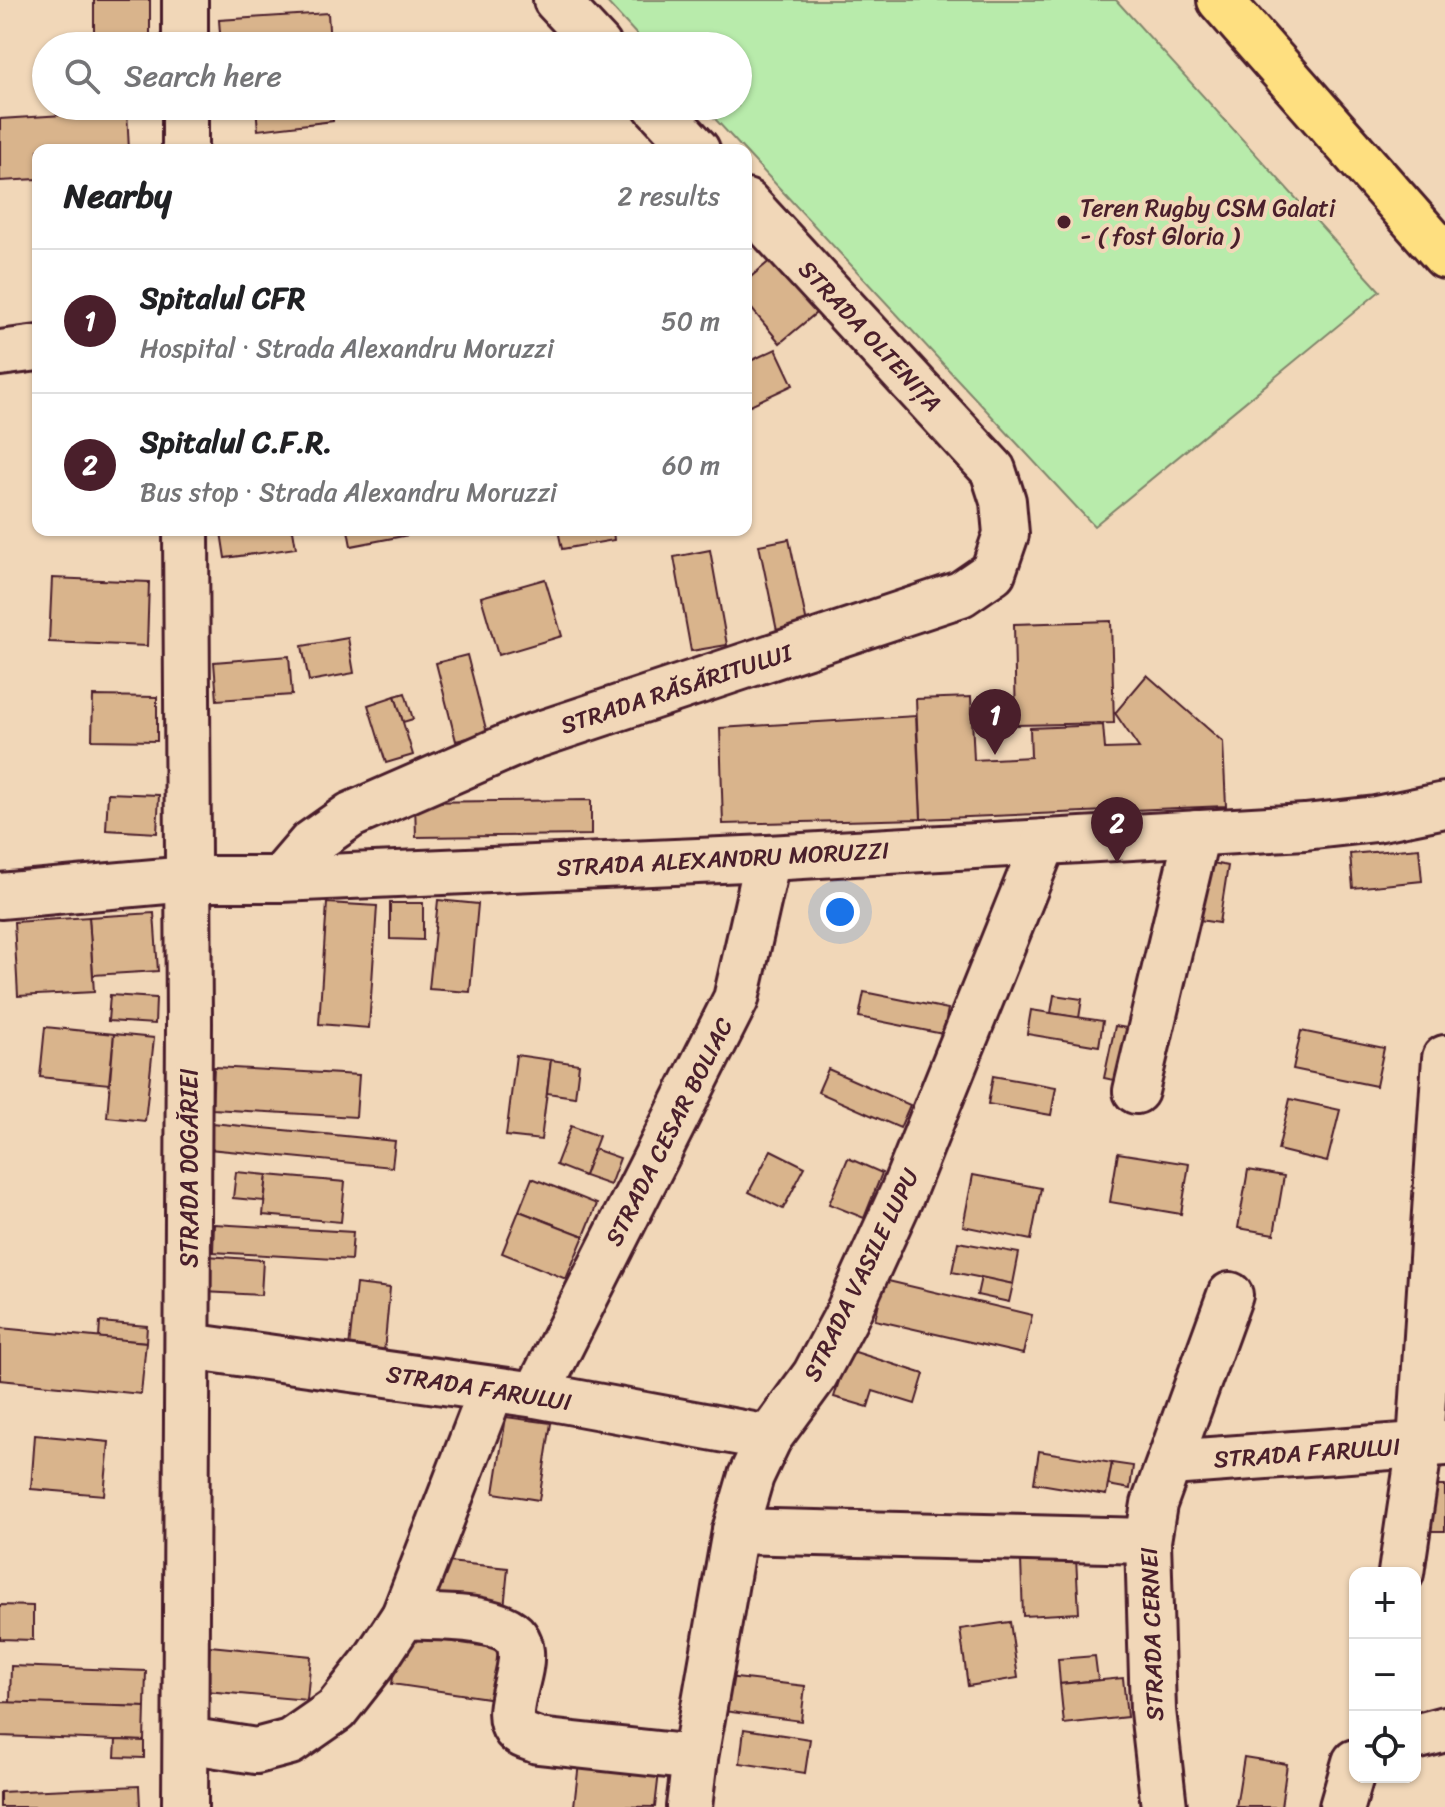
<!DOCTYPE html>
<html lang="en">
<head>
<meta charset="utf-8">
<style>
  :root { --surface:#fff; --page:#f2f2f2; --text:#202124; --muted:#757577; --line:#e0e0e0; --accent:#4a1f2b }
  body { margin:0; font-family:Sriracha,sans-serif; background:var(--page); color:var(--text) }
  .controls { position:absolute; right:24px; bottom:24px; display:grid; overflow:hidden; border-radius:16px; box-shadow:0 2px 6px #0004 }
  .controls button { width:72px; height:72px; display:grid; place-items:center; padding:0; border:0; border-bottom:2px solid var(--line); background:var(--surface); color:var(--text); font:40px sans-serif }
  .you { position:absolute; left:840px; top:912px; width:28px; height:28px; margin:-20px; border:6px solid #fff; border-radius:50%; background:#1a73e8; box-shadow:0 0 0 12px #1a73e833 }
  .badge { display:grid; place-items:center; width:52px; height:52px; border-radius:50%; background:var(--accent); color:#fff; font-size:26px; font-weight:700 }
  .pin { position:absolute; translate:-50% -66px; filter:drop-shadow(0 2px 4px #0008) }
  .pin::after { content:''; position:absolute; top:42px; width:28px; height:24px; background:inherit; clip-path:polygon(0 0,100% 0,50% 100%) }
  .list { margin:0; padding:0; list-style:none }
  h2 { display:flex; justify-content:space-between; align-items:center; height:104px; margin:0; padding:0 32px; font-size:34px }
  h2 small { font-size:26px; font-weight:400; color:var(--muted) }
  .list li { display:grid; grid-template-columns:52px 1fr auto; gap:24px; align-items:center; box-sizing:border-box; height:144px; padding:0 32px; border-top:2px solid var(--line) }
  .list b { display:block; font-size:30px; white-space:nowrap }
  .list p { margin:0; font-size:26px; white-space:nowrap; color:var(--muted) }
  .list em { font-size:26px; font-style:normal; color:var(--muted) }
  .icon { flex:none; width:44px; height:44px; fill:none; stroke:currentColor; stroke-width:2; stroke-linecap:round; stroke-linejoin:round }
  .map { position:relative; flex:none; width:1445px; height:1807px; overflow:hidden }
  .search { position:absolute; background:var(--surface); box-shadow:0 2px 6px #0004; left:32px; top:32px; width:720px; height:88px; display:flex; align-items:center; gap:20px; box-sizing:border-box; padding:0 28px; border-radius:44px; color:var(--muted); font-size:30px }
  .panel { position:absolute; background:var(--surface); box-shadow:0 2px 6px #0004; left:32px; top:144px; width:720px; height:392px; border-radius:16px }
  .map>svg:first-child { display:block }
</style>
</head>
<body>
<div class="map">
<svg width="1445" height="1807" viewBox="0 0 1445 1807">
  <rect width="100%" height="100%" fill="#f1d7b8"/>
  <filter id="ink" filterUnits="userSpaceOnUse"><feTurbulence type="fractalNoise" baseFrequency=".0125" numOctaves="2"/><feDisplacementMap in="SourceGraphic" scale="16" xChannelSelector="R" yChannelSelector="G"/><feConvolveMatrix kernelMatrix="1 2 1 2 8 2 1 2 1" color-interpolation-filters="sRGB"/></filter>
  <g filter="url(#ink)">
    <path fill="#b8ebab" stroke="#81856b" stroke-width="2" d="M 605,0 L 1116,0 L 1380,291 L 1094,526 L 703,106 L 738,106 L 738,46 L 647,46 Z"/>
    <g fill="#d9b48c" stroke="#4a1f2b" stroke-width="2">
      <rect x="94" y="0" width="56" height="46"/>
      <path d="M 328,13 L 330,46 L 221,46 L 219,20 Z"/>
      <path d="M 256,106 L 332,106 L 333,121 L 258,130 Z"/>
      <path d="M 127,111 L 129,150 L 38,150 L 38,179 L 0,181 L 0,119 Z"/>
      <path d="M 772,259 L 816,313 L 780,343 L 746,302 L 746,281 Z"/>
      <path d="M 776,349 L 793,385 L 746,407 L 746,363 Z"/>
      <path d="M 233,530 L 293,530 L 296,548 L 225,558 L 221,532 Z"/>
      <path d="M 348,530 L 423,530 L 424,532 L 351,546 Z"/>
      <path d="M 558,530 L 613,530 L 614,540 L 562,549 Z"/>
      <path d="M 789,539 L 807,624 L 777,631 L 759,545 Z"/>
      <path d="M 710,550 L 727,645 L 691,651 L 674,557 Z"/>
      <path d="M 52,578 L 149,582 L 147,646 L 49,642 Z"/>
      <path d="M 545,579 L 562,636 L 498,655 L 481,597 Z"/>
      <path d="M 1111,621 L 1114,723 L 1016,725 L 1014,624 Z"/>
      <path d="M 348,638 L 354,673 L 309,681 L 302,646 Z"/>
      <path d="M 467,655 L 487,733 L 456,741 L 436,663 Z"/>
      <path d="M 289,656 L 292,695 L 217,700 L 214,662 Z"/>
      <path d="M 1147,675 L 1223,742 L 1226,806 L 921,819 L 916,699 L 971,697 L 974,760 L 1031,757 L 1030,728 L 1103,725 L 1105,749 L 1139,748 L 1115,713 Z"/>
      <path d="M 405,693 L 413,719 L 403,722 L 395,696 Z"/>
      <path d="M 93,696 L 157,697 L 157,741 L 92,740 Z"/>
      <path d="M 395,696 L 413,755 L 386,763 L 368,705 Z"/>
      <path d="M 916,716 L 921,819 L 723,824 L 720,728 Z"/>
      <path d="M 108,793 L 159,795 L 157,833 L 106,830 Z"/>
      <path d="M 591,800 L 591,835 L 416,837 L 415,802 Z"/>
      <path d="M 1419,848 L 1422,881 L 1353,888 L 1350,854 Z"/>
      <path d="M 1202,861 L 1228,866 L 1219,923 L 1193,919 Z"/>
      <path d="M 438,900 L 478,904 L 470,992 L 429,989 Z"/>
      <path d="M 327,903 L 377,906 L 369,1028 L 319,1024 Z"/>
      <path d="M 390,903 L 423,903 L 423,940 L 390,939 Z"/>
      <path d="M 154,913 L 158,971 L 93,975 L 89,917 Z"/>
      <path d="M 89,917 L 94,992 L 18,996 L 14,922 Z"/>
      <path d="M 864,992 L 948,1009 L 943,1034 L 859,1017 Z"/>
      <path d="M 110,995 L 156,998 L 155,1024 L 108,1021 Z"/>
      <path d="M 1054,995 L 1082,999 L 1079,1018 L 1051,1013 Z"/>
      <path d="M 1031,1010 L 1103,1021 L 1099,1046 L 1027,1034 Z"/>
      <path d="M 1115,1026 L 1139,1030 L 1128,1083 L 1104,1078 Z"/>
      <path d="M 45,1027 L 114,1034 L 109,1084 L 40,1077 Z"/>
      <path d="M 1301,1031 L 1384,1048 L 1376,1086 L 1293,1069 Z"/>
      <path d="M 114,1034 L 154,1038 L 145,1121 L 107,1117 Z"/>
      <path d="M 516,1055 L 551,1060 L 541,1140 L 506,1136 Z"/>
      <path d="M 551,1060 L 579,1064 L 575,1097 L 547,1093 Z"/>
      <path d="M 214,1067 L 359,1075 L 356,1117 L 212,1109 Z"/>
      <path d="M 828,1069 L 910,1105 L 900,1128 L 818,1092 Z"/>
      <path d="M 993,1076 L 1056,1087 L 1051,1115 L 988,1104 Z"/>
      <path d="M 1290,1099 L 1340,1110 L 1327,1162 L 1278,1150 Z"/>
      <path d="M 212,1123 L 395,1141 L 392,1167 L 209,1149 Z"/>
      <path d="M 571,1126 L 599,1136 L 584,1176 L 556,1165 Z"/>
      <path d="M 594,1149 L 620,1158 L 610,1185 L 584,1176 Z"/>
      <path d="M 771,1150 L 805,1167 L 783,1209 L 749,1192 Z"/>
      <path d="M 1118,1153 L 1189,1164 L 1181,1214 L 1110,1202 Z"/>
      <path d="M 848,1158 L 882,1173 L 864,1218 L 829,1204 Z"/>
      <path d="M 1248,1170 L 1284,1176 L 1274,1234 L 1238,1228 Z"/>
      <path d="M 236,1172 L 267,1175 L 264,1201 L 233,1198 Z"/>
      <path d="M 267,1175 L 345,1182 L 341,1222 L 263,1215 Z"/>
      <path d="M 973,1175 L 1041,1188 L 1031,1240 L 963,1226 Z"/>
      <path d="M 532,1178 L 597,1204 L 584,1236 L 519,1211 Z"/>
      <path d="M 519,1211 L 584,1236 L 566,1279 L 502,1253 Z"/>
      <path d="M 214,1224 L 353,1232 L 351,1260 L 213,1252 Z"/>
      <path d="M 958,1242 L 1019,1253 L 1013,1284 L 952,1272 Z"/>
      <path d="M 207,1256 L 263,1260 L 261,1295 L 204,1292 Z"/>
      <path d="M 981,1277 L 1013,1284 L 1009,1302 L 977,1295 Z"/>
      <path d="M 884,1280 L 1032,1315 L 1023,1354 L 875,1320 Z"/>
      <path d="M 356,1284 L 390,1288 L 384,1352 L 349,1348 Z"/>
      <path d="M 100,1322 L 147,1326 L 146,1342 L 99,1338 Z"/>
      <path d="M 0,1328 L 146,1342 L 141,1394 L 0,1380 Z"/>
      <path d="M 849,1350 L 924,1374 L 915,1404 L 873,1391 L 868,1407 L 834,1397 Z"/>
      <path d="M 506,1417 L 551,1423 L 539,1500 L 494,1493 Z"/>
      <path d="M 35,1435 L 109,1442 L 104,1495 L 31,1489 Z"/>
      <path d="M 1039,1451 L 1112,1463 L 1106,1495 L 1034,1483 Z"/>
      <path d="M 1112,1463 L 1133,1466 L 1130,1489 L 1108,1485 Z"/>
      <rect x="1431" y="1486" width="14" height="45"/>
      <path d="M 1076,1558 L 1079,1613 L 1023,1616 L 1021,1560 Z"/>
      <path d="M 438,1561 L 508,1568 L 504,1609 L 434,1602 Z"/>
      <path d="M 0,1605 L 33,1606 L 33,1640 L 0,1639 Z"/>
      <path d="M 1010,1622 L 1018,1678 L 968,1686 L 960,1629 Z"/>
      <path d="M 399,1634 L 509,1650 L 502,1700 L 392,1684 Z"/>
      <path d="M 210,1646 L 311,1656 L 307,1700 L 206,1691 Z"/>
      <path d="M 1095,1656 L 1098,1680 L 1060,1684 L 1058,1659 Z"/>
      <path d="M 11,1666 L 146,1671 L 145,1707 L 10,1703 Z"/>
      <path d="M 727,1677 L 805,1686 L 801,1721 L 723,1711 Z"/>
      <path d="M 1123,1678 L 1127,1717 L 1064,1724 L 1060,1684 Z"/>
      <path d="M 0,1702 L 145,1707 L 144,1741 L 0,1736 Z"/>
      <path d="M 744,1729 L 810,1739 L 805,1773 L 740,1763 Z"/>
      <path d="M 116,1740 L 144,1741 L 144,1758 L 115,1757 Z"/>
      <path d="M 1244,1757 L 1287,1764 L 1281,1807 L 1236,1807 Z"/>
      <path d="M 579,1763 L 659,1772 L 655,1807 L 574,1806 Z"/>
      <path d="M 139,1786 L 140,1807 L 0,1807 L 0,1792 Z"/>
    </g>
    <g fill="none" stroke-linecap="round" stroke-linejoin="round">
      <g stroke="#4a1f2b" stroke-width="50">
        <g id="minor">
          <path d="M 185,0 L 185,46"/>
          <path d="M 556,0 L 599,46"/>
          <path d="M 185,106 L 185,150"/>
          <path d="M 656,106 L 697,150"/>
          <path d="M 0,353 L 38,348"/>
          <path d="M 280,879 L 310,844 L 351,815 L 525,739 L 961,594 L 993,572 L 1006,534 L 1003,501 L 993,470 L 746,202"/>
          <path d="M 0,896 L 188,879 L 280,879 L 768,858 L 1305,827 L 1376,819 L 1445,805"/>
          <path d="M 1136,1091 L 1197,833"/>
          <path d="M 188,1346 L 536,1395 L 769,1438"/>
          <path d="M 536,1395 L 736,999 L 768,858"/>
          <path d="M 1170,1463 L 1445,1443"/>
          <path d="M 735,1531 L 1148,1541"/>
          <path d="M 1401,1573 L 1420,1444 L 1445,1058"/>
          <path d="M 404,1616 C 434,1618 473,1615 502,1627 C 547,1646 496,1704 516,1730 C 521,1736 531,1738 538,1741 L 695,1758"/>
          <path d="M 1415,1737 L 1445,1729"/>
          <path d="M 186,1740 L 256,1751 L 290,1742 L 336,1710 L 373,1663 L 404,1616 L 492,1389"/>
          <path d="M 185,1807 L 189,1023 L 186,530"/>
          <path d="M 689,1807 L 695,1758 L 735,1531 L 751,1476 L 769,1438 L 815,1375 L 845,1319 L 902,1194 L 1044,842"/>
          <path d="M 1164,1807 L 1153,1711 L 1148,1541 L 1154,1504 L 1230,1295"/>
          <path d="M 1342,1807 L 1355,1762"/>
        </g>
      </g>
      <g stroke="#4a1f2b" stroke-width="50">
        <path id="major" d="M 1220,0 L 1445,256"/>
      </g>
      <use href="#minor" stroke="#f1d7b8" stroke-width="44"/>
      <use href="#major" stroke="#fedf80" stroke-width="44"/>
    </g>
  </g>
  <circle fill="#4a1f2b" stroke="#f1d7b8" stroke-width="3" cx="1064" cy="222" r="8"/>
  <g text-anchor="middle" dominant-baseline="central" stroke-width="8" stroke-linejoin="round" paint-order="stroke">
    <g font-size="24" fill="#4a1f2b" stroke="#f1d7b8" text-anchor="start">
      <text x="1080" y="208">Teren Rugby CSM Galati<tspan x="1080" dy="28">- ( fost Gloria )</tspan></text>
    </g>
    <g font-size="24" fill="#4a1f2b" stroke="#f1d7b8">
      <text transform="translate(870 336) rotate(47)">STRADA OLTENIȚA</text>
      <text transform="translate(676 689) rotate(-18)">STRADA RĂSĂRITULUI</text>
      <text transform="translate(723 859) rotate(-3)">STRADA ALEXANDRU MORUZZI</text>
      <text transform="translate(669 1132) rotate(-63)">STRADA CESAR BOLIAC</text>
      <text transform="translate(189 1168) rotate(-90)">STRADA DOGĂRIEI</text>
      <text transform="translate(861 1275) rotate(-64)">STRADA VASILE LUPU</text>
      <text transform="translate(479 1388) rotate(9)">STRADA FARULUI</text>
      <text transform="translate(1307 1453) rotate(-4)">STRADA FARULUI</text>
      <text transform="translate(1152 1634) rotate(-92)">STRADA CERNEI</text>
    </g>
  </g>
</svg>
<div class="controls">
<button>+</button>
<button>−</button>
<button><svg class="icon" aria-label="locate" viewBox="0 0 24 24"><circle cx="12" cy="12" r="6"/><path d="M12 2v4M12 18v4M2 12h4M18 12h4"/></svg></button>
</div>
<div class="you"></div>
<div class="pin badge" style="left:995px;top:755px">1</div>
<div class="pin badge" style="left:1117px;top:863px">2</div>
<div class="search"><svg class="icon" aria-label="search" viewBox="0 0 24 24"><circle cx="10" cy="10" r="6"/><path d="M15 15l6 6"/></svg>Search here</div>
<section class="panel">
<h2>Nearby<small>2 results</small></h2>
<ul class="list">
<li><span class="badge">1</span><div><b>Spitalul CFR</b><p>Hospital · Strada Alexandru Moruzzi</p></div><em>50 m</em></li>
<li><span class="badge">2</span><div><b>Spitalul C.F.R.</b><p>Bus stop · Strada Alexandru Moruzzi</p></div><em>60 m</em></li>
</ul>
</section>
</div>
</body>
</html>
